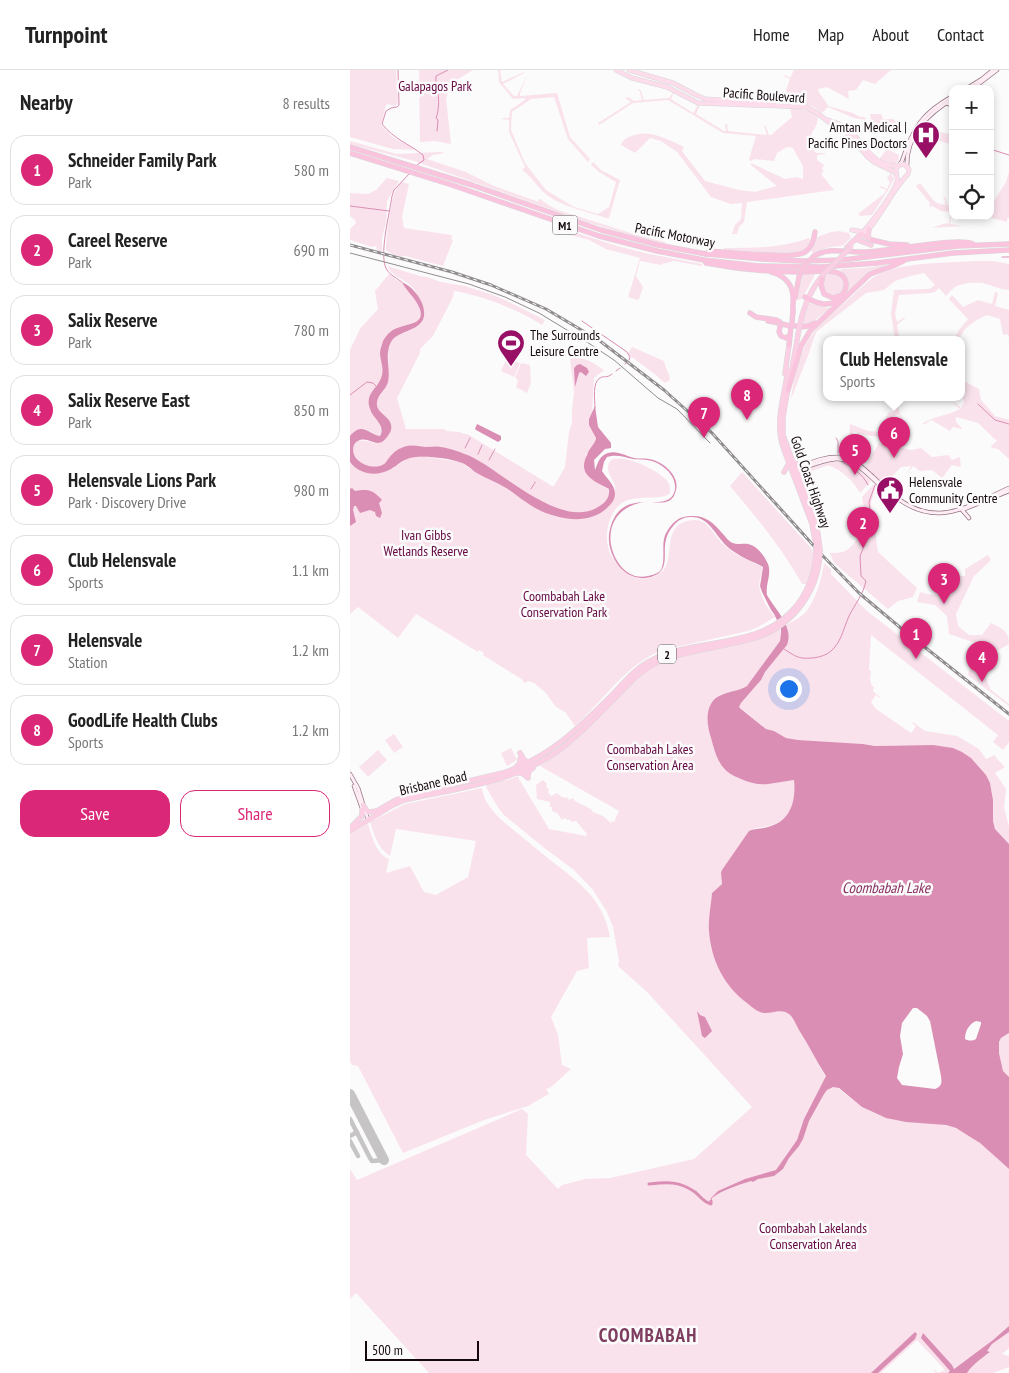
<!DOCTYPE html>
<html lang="en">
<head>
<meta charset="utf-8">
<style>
  :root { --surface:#fff; --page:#f6f6f6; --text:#222; --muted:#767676; --line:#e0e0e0; --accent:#db2777 }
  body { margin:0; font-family:"PT Sans Narrow",sans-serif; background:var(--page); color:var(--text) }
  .controls { position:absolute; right:15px; top:15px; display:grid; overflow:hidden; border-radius:10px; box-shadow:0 2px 8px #0003 }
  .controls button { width:45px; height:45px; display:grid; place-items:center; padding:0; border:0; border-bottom:1px solid var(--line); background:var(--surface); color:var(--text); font:25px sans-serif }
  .scale { position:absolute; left:15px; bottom:12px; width:114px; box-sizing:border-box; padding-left:5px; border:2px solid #14080e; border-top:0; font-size:14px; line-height:18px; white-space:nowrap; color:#14080e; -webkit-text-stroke:4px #fbfbfb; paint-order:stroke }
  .you { position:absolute; left:438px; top:618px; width:18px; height:18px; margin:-12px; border:4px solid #fff; border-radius:50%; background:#1a73e8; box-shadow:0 0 0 8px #1a73e833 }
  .badge { display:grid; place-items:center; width:32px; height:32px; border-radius:50%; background:var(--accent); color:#fff; font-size:16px; font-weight:700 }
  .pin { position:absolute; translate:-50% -41px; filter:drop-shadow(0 1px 2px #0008) }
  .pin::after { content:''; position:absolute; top:26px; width:18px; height:15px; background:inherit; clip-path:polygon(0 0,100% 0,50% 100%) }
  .popup { position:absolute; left:473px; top:266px; width:142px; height:65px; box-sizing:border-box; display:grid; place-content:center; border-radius:10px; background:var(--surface); filter:drop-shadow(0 1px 4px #0005); font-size:16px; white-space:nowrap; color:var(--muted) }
  .popup b { font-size:19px; color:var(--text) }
  .popup::after { content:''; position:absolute; left:50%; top:100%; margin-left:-10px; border:10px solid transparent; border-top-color:var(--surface) }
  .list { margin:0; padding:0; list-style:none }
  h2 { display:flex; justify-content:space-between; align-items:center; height:65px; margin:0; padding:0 20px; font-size:21px }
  h2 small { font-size:16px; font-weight:400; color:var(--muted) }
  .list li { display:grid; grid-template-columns:32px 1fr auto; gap:15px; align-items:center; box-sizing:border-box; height:70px; margin:0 10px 10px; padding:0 10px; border:1px solid var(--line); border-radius:15px }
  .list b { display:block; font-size:19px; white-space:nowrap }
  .list p { margin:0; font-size:16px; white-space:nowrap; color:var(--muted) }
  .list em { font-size:16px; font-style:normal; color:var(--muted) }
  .actions { display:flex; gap:10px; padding:15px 20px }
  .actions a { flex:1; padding:11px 0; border:1px solid var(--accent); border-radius:15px; text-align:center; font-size:18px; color:var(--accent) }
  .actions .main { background:var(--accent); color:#fff }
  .icon { flex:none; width:28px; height:28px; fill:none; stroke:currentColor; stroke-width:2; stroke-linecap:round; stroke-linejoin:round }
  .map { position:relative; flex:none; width:659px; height:1303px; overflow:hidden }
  header { display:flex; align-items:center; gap:30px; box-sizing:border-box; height:70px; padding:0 25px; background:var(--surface); border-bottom:1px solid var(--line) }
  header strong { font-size:24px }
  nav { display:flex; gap:28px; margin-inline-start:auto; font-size:18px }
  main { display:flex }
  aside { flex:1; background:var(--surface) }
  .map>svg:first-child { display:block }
</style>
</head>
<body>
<header>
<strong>Turnpoint</strong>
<nav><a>Home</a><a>Map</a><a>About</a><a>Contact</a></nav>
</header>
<main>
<aside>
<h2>Nearby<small>8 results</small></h2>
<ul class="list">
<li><span class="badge">1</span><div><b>Schneider Family Park</b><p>Park</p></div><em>580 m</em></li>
<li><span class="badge">2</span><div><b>Careel Reserve</b><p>Park</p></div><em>690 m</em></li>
<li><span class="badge">3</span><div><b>Salix Reserve</b><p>Park</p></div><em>780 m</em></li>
<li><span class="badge">4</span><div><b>Salix Reserve East</b><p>Park</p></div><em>850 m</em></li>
<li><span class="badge">5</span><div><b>Helensvale Lions Park</b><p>Park · Discovery Drive</p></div><em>980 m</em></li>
<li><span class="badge">6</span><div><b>Club Helensvale</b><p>Sports</p></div><em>1.1 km</em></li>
<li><span class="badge">7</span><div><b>Helensvale</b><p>Station</p></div><em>1.2 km</em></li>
<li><span class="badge">8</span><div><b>GoodLife Health Clubs</b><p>Sports</p></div><em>1.2 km</em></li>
</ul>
<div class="actions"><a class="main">Save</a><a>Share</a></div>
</aside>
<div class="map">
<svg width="659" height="1303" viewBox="0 0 659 1303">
  <rect width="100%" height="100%" fill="#fbfbfb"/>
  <g fill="#fae2ec">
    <path d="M 0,0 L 46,0 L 48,33 L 45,36 L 38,34 L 36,35 L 31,55 L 44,68 L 63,78 L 63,80 L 43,79 L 0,67 Z"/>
    <path d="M 69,0 L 123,0 L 108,9 L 101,17 L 106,22 L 100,18 L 96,28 L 101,74 L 85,71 L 70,72 Z"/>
    <path d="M 148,0 L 150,0 L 152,12 L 174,2 L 174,3 L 153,14 L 164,26 L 167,26 L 178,4 L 170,23 L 170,26 L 207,23 L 220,67 L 240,89 L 238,92 L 218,69 L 204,27 L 181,29 L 162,42 L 161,60 L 175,93 L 196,120 L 224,137 L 248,144 L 259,137 L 266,112 L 249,102 L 241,95 L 243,92 L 251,100 L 270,110 L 259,148 L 256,148 C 236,141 213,137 197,125 C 187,118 182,106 172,100 L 175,97 L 159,62 L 159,50 L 152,49 L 152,48 L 159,48 L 160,40 L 175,30 L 175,28 L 163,29 L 149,12 Z"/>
    <path d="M 444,0 L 541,0 L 525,14 L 513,10 L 506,20 L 498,21 L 499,29 L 477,17 L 468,19 C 469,26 476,29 478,36 L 503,43 L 510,47 L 515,47 L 516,50 L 504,48 L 478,37 L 472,43 C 461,33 452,35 438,31 L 436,20 L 440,9 L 434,6 L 435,5 L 440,8 Z"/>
    <path d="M 289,19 L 291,21 L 294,30 L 319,28 L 323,22 L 324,22 L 321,29 L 343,43 L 348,35 L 350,35 L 346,44 L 374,61 L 376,61 L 375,54 L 377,54 L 378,61 L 417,65 L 414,56 L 415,55 L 419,65 L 421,65 L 442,47 L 440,38 C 451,39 460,39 468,47 C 467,55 466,56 462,63 C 460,67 461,72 459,76 L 467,76 L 470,73 L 464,81 L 466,83 L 475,83 L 475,84 L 467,85 L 467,90 L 474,95 L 472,99 L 474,101 L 471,104 L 484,120 L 397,132 L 394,152 L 389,157 L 387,164 L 382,164 L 385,155 L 391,149 L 392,133 L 381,134 L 361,127 L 327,82 L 311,71 L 300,68 L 285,83 L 271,75 C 273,66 292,62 301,64 C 312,66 324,72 334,77 L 332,81 L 355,111 L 389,120 L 405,122 L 427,116 L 401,95 L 401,93 L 435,109 L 446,107 L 453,109 L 453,96 L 443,78 L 437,77 L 427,83 L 424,91 L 405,89 L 401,91 L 399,89 L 406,66 L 373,63 L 318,30 L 283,33 L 249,55 L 248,53 L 281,32 L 275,28 L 278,27 L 284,31 L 292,30 L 290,22 L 288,20 Z"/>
    <path d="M 520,44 L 531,44 L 533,49 L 543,49 L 547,53 L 545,59 L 533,54 L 526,59 L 521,53 Z"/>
    <path d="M 573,58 L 603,65 L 603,75 L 568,65 Z"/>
    <path d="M 0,71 L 47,84 L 90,82 L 95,83 L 83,85 L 77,89 L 116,102 L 144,116 L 189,132 L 188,130 L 190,129 L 200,136 L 208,140 L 287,165 L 315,172 L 315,174 L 287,167 L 237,152 L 64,91 L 0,74 Z"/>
    <path d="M 537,79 L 549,85 L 548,92 L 543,95 L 530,90 L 530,88 Z"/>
    <path d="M 659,102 L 659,147 L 657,149 L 657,152 L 634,146 L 640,146 L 640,135 L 642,134 L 656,112 Z"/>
    <path d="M 541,103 L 544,109 L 537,122 L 522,145 L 510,146 L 508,144 L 535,123 L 536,120 L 529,117 L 531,116 L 537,119 L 540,113 L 537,108 Z"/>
    <path d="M 37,108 L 49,111 L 37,131 L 36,152 L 32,168 L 32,181 L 30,182 L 27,179 L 26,176 L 22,177 L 0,170 L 0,159 L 6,153 L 5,150 L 0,146 L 0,123 L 18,124 L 26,120 Z"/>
    <path d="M 51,112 L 59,114 L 52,147 L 54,158 L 102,165 L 101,169 L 103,170 L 93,196 L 55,186 C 50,188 40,184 36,180 C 36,168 41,128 46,119 C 47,116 50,114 51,112 Z"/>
    <path d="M 570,113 L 584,131 L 587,133 L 595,135 L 595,130 L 593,127 L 595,127 L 596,129 L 597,135 L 603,136 L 600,154 L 612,156 L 582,158 L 593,154 L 599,153 L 601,142 L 591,141 L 582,136 L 580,137 L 579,135 L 580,133 L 566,116 Z"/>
    <path d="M 218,160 L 267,176 L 295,183 L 352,194 L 352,196 L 324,191 L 312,194 L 311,195 L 290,191 L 286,206 L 293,217 L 289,229 L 288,230 L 278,227 L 290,188 L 256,179 L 239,170 L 217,164 Z"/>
    <path d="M 488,161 L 499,163 L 501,168 L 492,176 C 482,176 473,178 464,184 L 461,180 L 465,172 L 467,167 L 481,162 Z"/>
    <path d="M 459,168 L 461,171 C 459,177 453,181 447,182 L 405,183 L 374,180 L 374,178 C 403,178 432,178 459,168 Z"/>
    <path d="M 624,191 L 643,191 L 659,194 L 659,220 C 647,219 642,215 632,213 C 625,212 611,213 605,217 C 601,220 599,223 596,226 L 589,218 L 585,222 L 580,223 L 549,225 L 545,244 L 547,252 L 555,247 L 555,248 L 547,255 L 549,267 L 545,269 L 541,244 L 544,220 L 579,219 L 585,215 L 574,203 L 560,206 L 545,211 L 534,220 L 516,223 L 466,262 L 459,283 L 441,329 C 444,307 449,281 463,263 C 473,249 489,238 502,226 C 512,217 522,206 536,201 C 562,192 596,193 624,191 Z"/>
    <path d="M 534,195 L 534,196 L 516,205 L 497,222 C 501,213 498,207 491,202 L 491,199 L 515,198 Z"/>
    <path d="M 37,196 L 70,206 L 77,207 L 91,212 L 115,216 L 143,225 L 155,230 L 195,250 L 192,255 C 166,239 134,226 104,221 L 103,227 L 83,266 L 70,279 L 70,283 L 47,328 L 56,359 L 93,359 L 97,361 L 109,362 L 119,365 L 202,416 L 204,416 L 215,397 L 219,362 L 222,353 L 222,342 L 224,322 L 220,289 C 233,285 244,293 254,300 L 244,308 L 242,344 L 239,349 C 248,371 248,366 236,385 L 252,416 L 259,419 C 260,427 257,431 251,435 C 220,460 164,415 138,398 C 131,394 125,389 118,386 C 110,383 101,379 93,377 C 88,376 83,377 78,377 C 74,377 70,375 66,375 C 62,375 47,380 44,382 C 40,385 38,391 34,394 C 25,401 5,395 3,382 C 0,367 15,370 24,373 C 36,367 41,367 41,353 L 29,341 L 27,336 L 27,330 L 36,317 L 39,302 L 38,279 L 42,269 L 48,264 L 54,263 L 73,249 C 72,237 70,225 61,216 C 53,208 43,207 37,196 Z"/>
    <path d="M 466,203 L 453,227 L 450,230 L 447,229 L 453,204 Z"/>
    <circle cx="484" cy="214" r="11"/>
    <path d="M 39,204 L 47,210 L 52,212 L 64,227 L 69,236 L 71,245 L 69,250 L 62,254 L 50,257 L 44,259 L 30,283 C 33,293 36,305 29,314 C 24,319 20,322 19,330 C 17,344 36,354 30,366 C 15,364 19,351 0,366 L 0,280 L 10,259 L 28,239 L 25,221 Z"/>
    <path d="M 645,222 L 648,223 L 645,236 L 659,240 L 659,267 L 657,264 L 653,265 L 650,249 L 637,245 C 624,251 615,256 609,269 L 604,269 L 609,260 L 618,249 L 599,229 L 602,225 L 613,237 L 628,230 L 642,234 Z"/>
    <path d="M 461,233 L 474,237 L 481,238 L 461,253 L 452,256 L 457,236 Z"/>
    <path d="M 282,277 L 314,291 C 315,297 320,305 320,310 L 315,313 L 307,306 L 278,284 Z"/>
    <path d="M 157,288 L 170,293 L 164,307 L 151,301 Z"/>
    <path d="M 171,293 L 180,295 L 181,313 L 177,323 L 166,317 L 168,311 L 165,307 Z"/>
    <path d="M 612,310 L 629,319 L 631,330 L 645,346 L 659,350 L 659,389 L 648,379 L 642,378 L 641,376 L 647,371 L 628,353 L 606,347 L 606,352 L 612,358 L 611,359 L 603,357 L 600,361 L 585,352 L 581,350 L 575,354 L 572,354 C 583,346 597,346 610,339 L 603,333 L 604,332 L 611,338 L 614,332 L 612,325 Z"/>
    <path d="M 544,327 L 548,327 C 548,336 548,342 553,350 L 552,350 L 549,344 L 542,347 L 539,356 L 543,362 L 548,356 L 548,357 L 543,363 L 546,365 C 531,368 517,367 503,361 L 501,388 L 499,386 L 500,354 L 518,361 L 533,362 L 533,356 L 538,343 L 544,341 Z"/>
    <path d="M 529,373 L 561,380 L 571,378 L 582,387 L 598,385 L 602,390 L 610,387 L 611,397 L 602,395 L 592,408 L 582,400 L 570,401 L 563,396 L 557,404 L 561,396 L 551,397 L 534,415 L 515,397 Z"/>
    <path d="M 63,387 L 78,387 L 110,392 L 125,402 L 154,417 L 189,440 L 210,447 L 236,447 L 262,431 C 263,426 266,420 265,416 C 263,408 255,402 259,393 C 260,391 262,389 265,389 C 278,386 310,401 318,412 C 320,415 320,419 320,423 C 312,433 277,420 265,440 C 258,450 255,465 258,477 C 259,482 261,486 264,490 C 275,506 291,515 309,504 C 329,493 307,451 345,450 C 359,450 364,466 373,474 C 385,486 398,489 412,497 C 412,503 410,508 409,514 C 409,524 418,540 425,547 L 408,557 L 398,561 L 313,580 C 277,593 253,631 225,656 L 215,642 L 206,637 L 195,622 L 184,613 L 178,611 L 175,613 L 173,612 L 173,610 L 133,585 L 134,583 L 129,580 L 128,582 L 66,544 L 48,568 L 8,537 L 0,544 L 0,392 L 8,399 L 42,399 L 56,389 Z"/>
    <path d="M 481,392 C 497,390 511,399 521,411 L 510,423 C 502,409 493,402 479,395 L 455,403 L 457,399 Z"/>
    <path d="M 392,402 L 461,478 C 467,489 461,502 457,514 L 452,514 C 432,478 406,447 380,416 Z"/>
    <path d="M 523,415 L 526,415 L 521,433 L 528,482 L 567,518 L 563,527 L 548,531 L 538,539 L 484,493 L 480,483 C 484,483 488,483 492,482 C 505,479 513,459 514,447 C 515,440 513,434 512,427 Z"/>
    <path d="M 638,485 L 641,490 L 624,506 L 606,544 L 608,556 L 619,565 L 632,565 L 641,553 C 652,558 659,561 659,574 L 645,582 L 637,577 L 599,564 L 597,546 L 585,535 L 567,532 L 570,522 C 583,527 594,524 605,515 L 599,510 L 607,506 L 615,506 L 615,499 Z"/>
    <path d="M 474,493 L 481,499 L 481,504 L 517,541 L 659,651 L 659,672 L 653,680 L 643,672 L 648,665 L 521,565 L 519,600 L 521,601 L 520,610 L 522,616 L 524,617 L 523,621 L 530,627 L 530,628 L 526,625 L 521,632 L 526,639 L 561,663 L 566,656 L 562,653 L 563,652 L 575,661 L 607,666 L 629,679 L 636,689 L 645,685 L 647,689 L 655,697 L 645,703 L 656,719 L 654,737 L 659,757 L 659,774 L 645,759 L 643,751 L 643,730 L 640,713 L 583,675 L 525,676 L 513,674 L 448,670 L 436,668 L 424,661 L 416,659 L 389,637 L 391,633 L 406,616 L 415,602 L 437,575 L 438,559 L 436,555 C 441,552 446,550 450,547 C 464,538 472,508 474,493 Z"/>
    <path d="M 430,557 L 431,564 L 430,571 L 398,615 L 393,619 L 372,624 L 365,629 L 358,650 L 360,665 L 364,679 L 371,694 L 432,711 L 444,710 C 446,740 437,756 405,758 L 371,803 L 372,814 L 362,823 L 359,862 L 361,879 L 416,943 C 424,943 430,939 438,943 C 449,949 467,992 475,1005 C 481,1013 501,1029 510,1035 C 532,1050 553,1051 578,1053 C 587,1054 596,1054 605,1058 C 626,1066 642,1085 659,1099 L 659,1256 L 643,1270 L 602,1300 L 598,1303 L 586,1303 L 584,1301 L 585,1300 L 588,1303 L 595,1300 L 567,1270 L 531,1303 L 79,1303 L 6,1223 L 0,1229 L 0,1099 L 7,1110 L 172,1039 L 178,1044 L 176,1085 L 208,1119 L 212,1115 L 235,1109 L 260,1108 L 344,1089 L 402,1037 L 297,922 L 268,896 L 269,891 L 263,857 L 257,842 L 243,820 L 224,800 L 193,777 L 154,745 L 147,736 L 136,717 L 139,712 L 157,710 L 168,706 L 169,709 L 199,759 L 236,766 L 237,764 L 226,751 L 222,752 L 219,749 L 218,750 L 214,748 L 212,750 L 207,743 L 202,741 L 202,737 L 200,737 L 200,732 L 187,729 L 186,715 L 193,710 L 197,714 L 196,717 L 199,719 L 198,722 L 201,726 L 207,723 L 212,727 L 218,728 L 219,730 L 223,728 L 225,731 L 241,739 L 243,742 L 253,746 L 261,753 L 262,751 L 264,752 L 269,741 L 190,696 L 226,670 L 280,616 L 303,596 L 323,589 L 411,568 L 422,563 Z"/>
    <path d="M 626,578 L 635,581 L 643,586 L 631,593 L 640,619 L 659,634 L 659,636 L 618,605 Z"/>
    <path d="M 44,664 L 53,677 L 44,683 L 35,670 Z"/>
    <path d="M 161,678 L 167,690 L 157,696 L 151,683 Z"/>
    <path d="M 28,680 L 37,690 L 18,707 L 9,697 Z"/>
    <path d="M 132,718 C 134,735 149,748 161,758 C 172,767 183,776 194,785 C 224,809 253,826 260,867 L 237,868 L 239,898 L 227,901 L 201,947 L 208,965 L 212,995 L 221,999 L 201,1017 L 196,1019 L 199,1024 L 178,1036 L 134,1050 L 53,1083 L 8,996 L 2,995 L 0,991 L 0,764 L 18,754 C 22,766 26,784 39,789 L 36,803 L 60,796 L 74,822 L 86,825 L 118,807 L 126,771 L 46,759 L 40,786 C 28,779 24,764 20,752 L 55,734 Z"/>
    <path d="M 659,963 L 659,1007 L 653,1002 L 649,983 L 649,972 L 651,968 Z"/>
    <path d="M 659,1262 L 659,1278 L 652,1284 L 659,1286 L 659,1297 L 643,1303 L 617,1303 C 622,1295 632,1288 640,1283 L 637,1281 L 642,1274 Z"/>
  </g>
  <g fill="#db8eb4" fill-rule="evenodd">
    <path d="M 52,212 C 61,216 68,224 72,233 C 83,263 49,257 41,272 C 34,285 41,298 38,312 C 36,320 28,324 27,332 C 25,345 44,346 41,360 C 41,361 38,366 37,367 C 28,380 20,367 10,370 C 0,373 2,386 9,391 C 15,396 26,399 34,394 C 35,394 38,389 39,388 C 43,382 49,378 57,376 C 64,375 69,376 76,377 C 81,377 86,376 91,377 C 100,378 112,383 120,386 C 152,401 211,460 248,437 C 255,433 260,428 259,419 C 244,411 227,405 237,385 C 239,378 245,374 246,368 L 239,355 L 239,349 L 245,336 L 248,357 L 261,373 L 261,378 L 255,379 L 244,390 L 245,400 C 248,393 249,386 258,383 C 267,380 276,386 284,388 C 289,389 294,388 299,389 C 312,391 330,405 326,420 C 322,438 308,431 295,432 C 278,434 264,444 261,461 C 257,482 274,512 298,506 C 302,505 306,504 309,502 C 316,496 312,478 314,469 C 315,463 321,454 327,450 C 331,447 336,446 341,446 C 355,445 364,453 372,463 C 376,467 379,472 383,473 C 388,475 394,473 398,474 C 407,476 413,484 417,492 C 423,503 415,513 417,525 C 426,541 444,556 437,575 L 415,602 L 411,610 L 391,633 L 389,637 L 391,639 L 416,659 L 424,661 L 436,668 L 448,670 L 513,674 L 525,676 L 583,675 L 603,678 L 612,682 L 621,688 L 636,705 L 640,713 L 643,730 L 643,751 L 645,759 L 659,774 L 659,963 L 651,968 L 649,972 L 649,983 L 653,1001 L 659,1007 L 659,1099 L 630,1073 L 606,1058 L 596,1055 L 556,1052 L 536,1048 L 512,1037 L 489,1018 L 483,1017 L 477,1020 L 474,1024 L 459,1051 L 453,1069 L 449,1076 L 439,1088 L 433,1099 L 424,1106 L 408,1109 L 403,1112 L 401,1111 C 389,1115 374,1119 362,1128 L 361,1134 L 361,1128 L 368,1121 L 395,1109 L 426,1100 L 447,1070 L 454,1049 L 476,1006 C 466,991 459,975 449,960 C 446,955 444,948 439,944 C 429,937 420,946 410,942 C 405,940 401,936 397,933 C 374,916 361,890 359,861 C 358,849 361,836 362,823 L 372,814 L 371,803 L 372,800 L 399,761 C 405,758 411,759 418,757 C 441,751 446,731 444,710 C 435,711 427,713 418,714 C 408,715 400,713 391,709 C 387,707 381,705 378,702 C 368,695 364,679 361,668 C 358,659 355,644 361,634 C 368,621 386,623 397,616 L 430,571 L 431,564 L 431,558 L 424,544 L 421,540 L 412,522 L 410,516 L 413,497 C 405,492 394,489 386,483 C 381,480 375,475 372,471 C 363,460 356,446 340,447 C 334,447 328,450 324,455 C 308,472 320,489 311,501 C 309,504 305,505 301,507 C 287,511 273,504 266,492 C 260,482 257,470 260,459 C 271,415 313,443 323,425 C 331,410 315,395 302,391 C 296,389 289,390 283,389 C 274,387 266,384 257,387 L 254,392 L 252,401 C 256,408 265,414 265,424 C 265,429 262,433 258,437 C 240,455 212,450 191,441 C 178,435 167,425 156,418 C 146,412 135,408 125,402 C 120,398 116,394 109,392 C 98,388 72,385 60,388 C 52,390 48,395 41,399 C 27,407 10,405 0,392 L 0,366 C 13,351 19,365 30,366 C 36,355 23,349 20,339 C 14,322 29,319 32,305 C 34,297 30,290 30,283 C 30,279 32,275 33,271 C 37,264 42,259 50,257 C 61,253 76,253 69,237 C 65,227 56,221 52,212 ZM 563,938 L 567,938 L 577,946 L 580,951 L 591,1006 C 592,1013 592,1016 585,1019 L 552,1015 L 547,1008 L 549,997 L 553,984 L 550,966 L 552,953 ZM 626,951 L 631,952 L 631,954 L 626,969 C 622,971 619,971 615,969 C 615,961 619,954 626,951 Z"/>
    <path d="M 230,294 L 237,298 L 239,302 L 236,306 L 231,302 L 229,303 L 225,317 L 224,298 L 227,295 Z"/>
    <path d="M 127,354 L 151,366 L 151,370 L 148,372 L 126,360 L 125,359 Z"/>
    <path d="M 2,418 L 5,421 C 18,419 22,419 32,430 L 29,433 L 32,443 L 30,448 L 26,446 L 25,442 L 20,440 L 10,443 L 6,436 L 4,436 L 3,440 L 6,452 L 0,456 L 0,419 Z"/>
    <path d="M 347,941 L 350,945 L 355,947 L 362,961 L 355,968 L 352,966 Z"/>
    <path d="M 659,1256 L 659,1262 L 642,1274 L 637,1281 L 640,1282 C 632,1288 622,1295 617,1303 L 598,1303 L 600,1301 L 571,1268 L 573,1263 L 602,1295 L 604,1299 L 643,1270 Z"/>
    <path d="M 565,1262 L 567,1264 L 565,1269 L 528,1303 L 521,1303 Z"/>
  </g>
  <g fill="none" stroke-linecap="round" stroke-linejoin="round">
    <g stroke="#db8eb4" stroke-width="1">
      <path d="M 48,0 L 49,35 L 47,37 L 41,38 L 36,41 L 32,54 C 45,70 58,73 73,85 L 74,90 L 67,95"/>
      <path d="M 87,61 L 88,50 L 86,48 C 89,40 89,31 88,23 C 87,17 85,13 86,6 L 98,0"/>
      <path d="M 640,79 L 659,85"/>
      <path d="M 0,136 L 39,141"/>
      <path d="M 652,187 L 659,187"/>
      <path d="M 52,212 C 48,209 40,205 37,200 C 28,187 40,142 42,126 L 44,120 L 59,104"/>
      <path d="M 232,251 L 277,282 L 280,287 L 279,290"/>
      <path d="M 275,294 L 276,293"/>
      <path d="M 266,301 L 270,298"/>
      <path d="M 0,325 L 17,312 L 23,313 L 26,316"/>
      <path d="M 628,334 L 645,350 L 659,354"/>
      <path d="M 245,338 C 245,330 242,312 250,308 C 255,305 256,309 262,304"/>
      <path d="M 486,368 L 488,371 L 488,383"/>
      <path d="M 115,378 L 120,368"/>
      <path d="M 144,380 L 145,379"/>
      <path d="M 128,384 L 132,375"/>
      <path d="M 139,390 L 144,381"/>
      <path d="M 492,392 C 503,398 512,403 518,415"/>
      <path d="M 185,413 L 185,412"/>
      <path d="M 181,419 L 184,414"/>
      <path d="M 434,579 C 439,582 445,587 452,588 C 463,589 477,587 484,578 C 492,569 494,557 499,546 C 505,534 513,525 516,511 L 511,506 L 510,486 L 519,464 L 521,452 L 519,432 L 525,415"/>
    </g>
    <path stroke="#db8eb4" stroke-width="3" d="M 299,1114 C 318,1112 329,1111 345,1122 C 351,1127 353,1132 361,1134 L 361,1131"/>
    <g stroke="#c6c4c5" stroke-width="4.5">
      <path d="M 0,1049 L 20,1088 L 22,1091 L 34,1090"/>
      <path d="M 0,1066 L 7,1062"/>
      <path d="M 0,1071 L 8,1086"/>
    </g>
    <path stroke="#c6c4c5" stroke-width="10" d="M 0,1024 L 34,1090"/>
    <g stroke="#967484" stroke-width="4.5">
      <g id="secondary">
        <path d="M 616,19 L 632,9 L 643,0"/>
        <path d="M 622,19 L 647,0"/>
        <path d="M 596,33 L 599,34 L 603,37"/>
        <path d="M 550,94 L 552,91 C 563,58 572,43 603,26"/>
        <path d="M 557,96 C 556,66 578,43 603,29"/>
        <path d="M 444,399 C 458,394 474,386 489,387 C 503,388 511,396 521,405 C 541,424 561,444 590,443 C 613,442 638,427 659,418"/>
        <path d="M 445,401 C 457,397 473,390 486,389 C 509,388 528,416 545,430"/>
        <path d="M 612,440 L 659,421"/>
        <path d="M 613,441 L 619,448"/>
        <path d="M 0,704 L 8,718 L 18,750"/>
        <path d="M 4,716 L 12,738"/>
      </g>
    </g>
    <g stroke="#d9d7d8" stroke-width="5">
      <g id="primary">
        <path d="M 266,0 L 282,8 L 317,17 L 348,33 L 456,37 L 467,43 L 480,53 L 496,62 L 518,87 L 524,92 L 546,103"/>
        <path d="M 279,0 L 323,13 L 346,25 L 355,29 L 423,33"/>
        <path d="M 478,50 C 486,53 493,54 499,60 C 515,74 523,97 547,96"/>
        <path d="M 502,160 L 513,162"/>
        <path d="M 511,164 C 521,153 542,126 547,112 C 549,104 541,100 551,94 L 555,95 L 559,99 L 558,104 C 541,122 531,147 513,166"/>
      </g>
    </g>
    <g stroke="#d9d7d8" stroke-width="5.5">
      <g id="trunk">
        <path d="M 518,168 L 519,159"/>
        <path d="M 508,170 L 521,175"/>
        <path d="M 497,177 L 511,164 L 522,170"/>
        <path d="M 450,254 C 454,235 461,219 473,205"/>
        <path d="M 438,301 C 434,326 425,352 433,377 L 462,454 L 466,475"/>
        <path d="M 435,304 L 439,275"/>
        <path d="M 441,305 L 449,259"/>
        <path d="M 438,318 L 433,347 L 433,365 L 465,452 L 468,464 L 470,479"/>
        <path d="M 443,392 L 451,396"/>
        <path d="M 434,402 L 439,393"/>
        <path d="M 449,408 L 450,403 L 454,398"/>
        <path d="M 170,683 L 175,691 L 179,692"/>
        <path d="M 166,697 L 170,693 L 170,689"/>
        <path d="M 169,703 L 172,703 L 178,708"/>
        <path d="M 178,705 L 179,701 L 183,698"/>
        <path d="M 13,735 L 18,742 L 28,741"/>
        <path d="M 27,741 L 46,730 L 59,725 L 153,703 C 198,688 227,660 260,627 C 273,614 285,598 302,590 C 341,570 397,577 432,550 C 454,533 465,508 466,481"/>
        <path d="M 2,756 L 12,746 L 12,740"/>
        <path d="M 0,761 L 43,735 L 54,730 C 106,718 163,713 208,681 C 230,665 248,645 267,626 C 282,610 296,595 318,588 C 336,583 355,579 374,575 C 386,572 397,571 408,567 C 444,554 467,522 470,485"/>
      </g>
    </g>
    <g stroke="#d9d7d8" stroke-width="5.5">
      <g id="motorway">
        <path d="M 0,77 L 122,115 L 251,160 L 308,175 L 356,184 L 412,189 L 452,191 L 492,190 L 608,176 L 659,174"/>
        <path d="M 0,83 L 102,115 L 249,166 L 307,181 L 354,190 L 409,196 L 471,197 L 527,193 L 603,183 L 659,180"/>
        <path d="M 522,170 L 539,174 L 557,175"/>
        <path d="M 356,184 L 359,181 C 377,182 443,190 455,182 C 462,178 464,170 465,162"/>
        <path d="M 464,186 C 480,177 494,182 510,182 C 534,183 608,166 623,174"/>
        <path d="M 355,191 L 356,193 C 387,199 419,202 449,202 C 460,202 479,199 488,203 C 498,207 498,218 492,225 L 483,228 L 474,224 L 471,215 L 473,205"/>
        <path d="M 421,202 C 433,205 442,213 443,226 C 444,231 442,237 443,243"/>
        <path d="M 455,227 C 468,234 477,237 490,230"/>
        <path d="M 445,228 L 449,207"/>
        <path d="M 400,243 L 406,247 L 426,250"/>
        <path d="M 418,251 L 429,253"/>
        <path d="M 432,254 L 440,256"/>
        <path d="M 442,254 L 443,240"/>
        <path d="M 445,256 L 446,256"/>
        <path d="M 430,257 L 429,262 L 431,266 L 436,268 L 440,265"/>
        <path d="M 451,257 L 458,256 L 465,253"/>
        <path d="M 439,275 L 441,257"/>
        <path d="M 438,320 L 451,276 L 460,261 L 469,252 L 519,205 C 531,199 544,197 555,190"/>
      </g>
    </g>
    <use href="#secondary" stroke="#feedf5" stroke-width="3"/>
    <use href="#primary" stroke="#fddceb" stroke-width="4"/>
    <use href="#trunk" stroke="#fcd0e4" stroke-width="4.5"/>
    <use href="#motorway" stroke="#fbc4de" stroke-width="4.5"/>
    <path stroke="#918c8f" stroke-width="1" d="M 0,183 L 119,214 L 155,227 L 189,243 L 240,274 L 264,290 L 308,328 L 327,339 L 360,373"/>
    <g stroke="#918c8f" stroke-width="3">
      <path id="rail" d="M 0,175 L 102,202 L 141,215 L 196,239 L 250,271 L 314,320 L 362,363 L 473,486 L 509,523 L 552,559 L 659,644"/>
    </g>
    <use href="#rail" stroke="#fbfbfb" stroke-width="1" stroke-dasharray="4" stroke-linecap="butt"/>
    <g stroke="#d9d7d8" stroke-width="5.5" stroke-linecap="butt">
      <g id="trunk-bridge">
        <path d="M 473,205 L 501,177"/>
        <path d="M 449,259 L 450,254"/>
        <path d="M 466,475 L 466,481"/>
        <path d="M 470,485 L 470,479"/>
      </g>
    </g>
    <g stroke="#d9d7d8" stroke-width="5.5" stroke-linecap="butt">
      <g id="motorway-bridge">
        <path d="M 449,207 L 454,196 L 464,186"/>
        <path d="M 426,250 L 430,252 L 430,257"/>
        <path d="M 441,257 L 442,254"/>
      </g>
    </g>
    <use href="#trunk-bridge" stroke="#fcd0e4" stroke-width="4.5"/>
    <use href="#motorway-bridge" stroke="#fbc4de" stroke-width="4.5"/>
  </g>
  <defs>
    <g id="hospital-pin" transform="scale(1.4375)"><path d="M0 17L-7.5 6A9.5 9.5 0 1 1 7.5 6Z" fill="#971066" stroke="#fbfbfb"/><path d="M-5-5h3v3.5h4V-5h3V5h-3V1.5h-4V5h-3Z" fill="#fff"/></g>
    <g id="stadium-pin" transform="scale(1.4375)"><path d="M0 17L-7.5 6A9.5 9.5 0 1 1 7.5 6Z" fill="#971066" stroke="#fbfbfb"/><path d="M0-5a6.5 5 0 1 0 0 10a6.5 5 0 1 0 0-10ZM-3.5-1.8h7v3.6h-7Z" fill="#fff"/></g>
    <g id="civic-pin" transform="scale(1.4375)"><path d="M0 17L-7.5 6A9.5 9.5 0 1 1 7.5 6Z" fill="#971066" stroke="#fbfbfb"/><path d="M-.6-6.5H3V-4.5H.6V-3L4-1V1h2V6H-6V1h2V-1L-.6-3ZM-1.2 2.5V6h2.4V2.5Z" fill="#fff"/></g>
  </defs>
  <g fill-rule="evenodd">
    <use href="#hospital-pin" x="576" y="65"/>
    <use href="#stadium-pin" x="161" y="273"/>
    <use href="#civic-pin" x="540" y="420"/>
  </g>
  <g text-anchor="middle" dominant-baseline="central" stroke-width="5" stroke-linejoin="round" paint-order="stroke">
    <g fill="#fbfbfb" stroke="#595155" stroke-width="1">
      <rect x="202.5" y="145.5" width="25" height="19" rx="4"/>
      <rect x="308" y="574.5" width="18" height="19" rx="4"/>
    </g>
    <g font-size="12" font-weight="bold" fill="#14080e">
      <text x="215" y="155">M1</text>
      <text x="317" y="584">2</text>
    </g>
    <g font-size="14" fill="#640541" stroke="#fbfbfb">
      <text x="85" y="16">Galapagos Park</text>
      <text x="76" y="465">Ivan Gibbs<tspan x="76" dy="16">Wetlands Reserve</tspan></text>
      <text x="214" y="526">Coombabah Lake<tspan x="214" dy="16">Conservation Park</tspan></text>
      <text x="300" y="679">Coombabah Lakes<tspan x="300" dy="16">Conservation Area</tspan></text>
      <text x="463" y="1158">Coombabah Lakelands<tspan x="463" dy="16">Conservation Area</tspan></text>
    </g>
    <g font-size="14" fill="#14080e" stroke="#fbfbfb">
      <text transform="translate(414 25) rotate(4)">Pacific Boulevard</text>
      <text transform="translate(325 165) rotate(11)">Pacific Motorway</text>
      <text transform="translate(461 412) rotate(71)">Gold Coast Highway</text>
      <text transform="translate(83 713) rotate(-13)">Brisbane Road</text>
    </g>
    <g font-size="14" fill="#14080e" stroke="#fbfbfb" text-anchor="start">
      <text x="557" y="57" text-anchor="end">Amtan Medical |<tspan x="557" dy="16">Pacific Pines Doctors</tspan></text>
      <text x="180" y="265">The Surrounds<tspan x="180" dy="16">Leisure Centre</tspan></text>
      <text x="559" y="412">Helensvale<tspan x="559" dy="16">Community Centre</tspan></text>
    </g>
    <g font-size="15" font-style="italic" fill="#8a2f62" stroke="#fbfbfb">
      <text x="536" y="817">Coombabah Lake</text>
    </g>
    <g font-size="19" font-weight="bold" letter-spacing="1" fill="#7e3d5f" stroke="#fbfbfb">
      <text x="298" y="1265">COOMBABAH</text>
    </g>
  </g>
</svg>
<div class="controls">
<button>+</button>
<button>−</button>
<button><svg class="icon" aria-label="locate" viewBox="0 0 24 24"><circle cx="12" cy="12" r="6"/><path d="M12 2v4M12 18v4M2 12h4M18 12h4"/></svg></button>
</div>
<div class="scale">500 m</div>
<div class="you"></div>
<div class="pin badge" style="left:566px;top:589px">1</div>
<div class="pin badge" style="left:513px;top:478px">2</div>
<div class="pin badge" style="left:594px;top:534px">3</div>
<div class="pin badge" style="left:632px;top:612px">4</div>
<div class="pin badge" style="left:505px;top:405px">5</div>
<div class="pin badge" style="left:544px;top:388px">6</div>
<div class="popup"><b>Club Helensvale</b>Sports</div>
<div class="pin badge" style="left:354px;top:368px">7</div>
<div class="pin badge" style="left:397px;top:350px">8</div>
</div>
</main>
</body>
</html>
